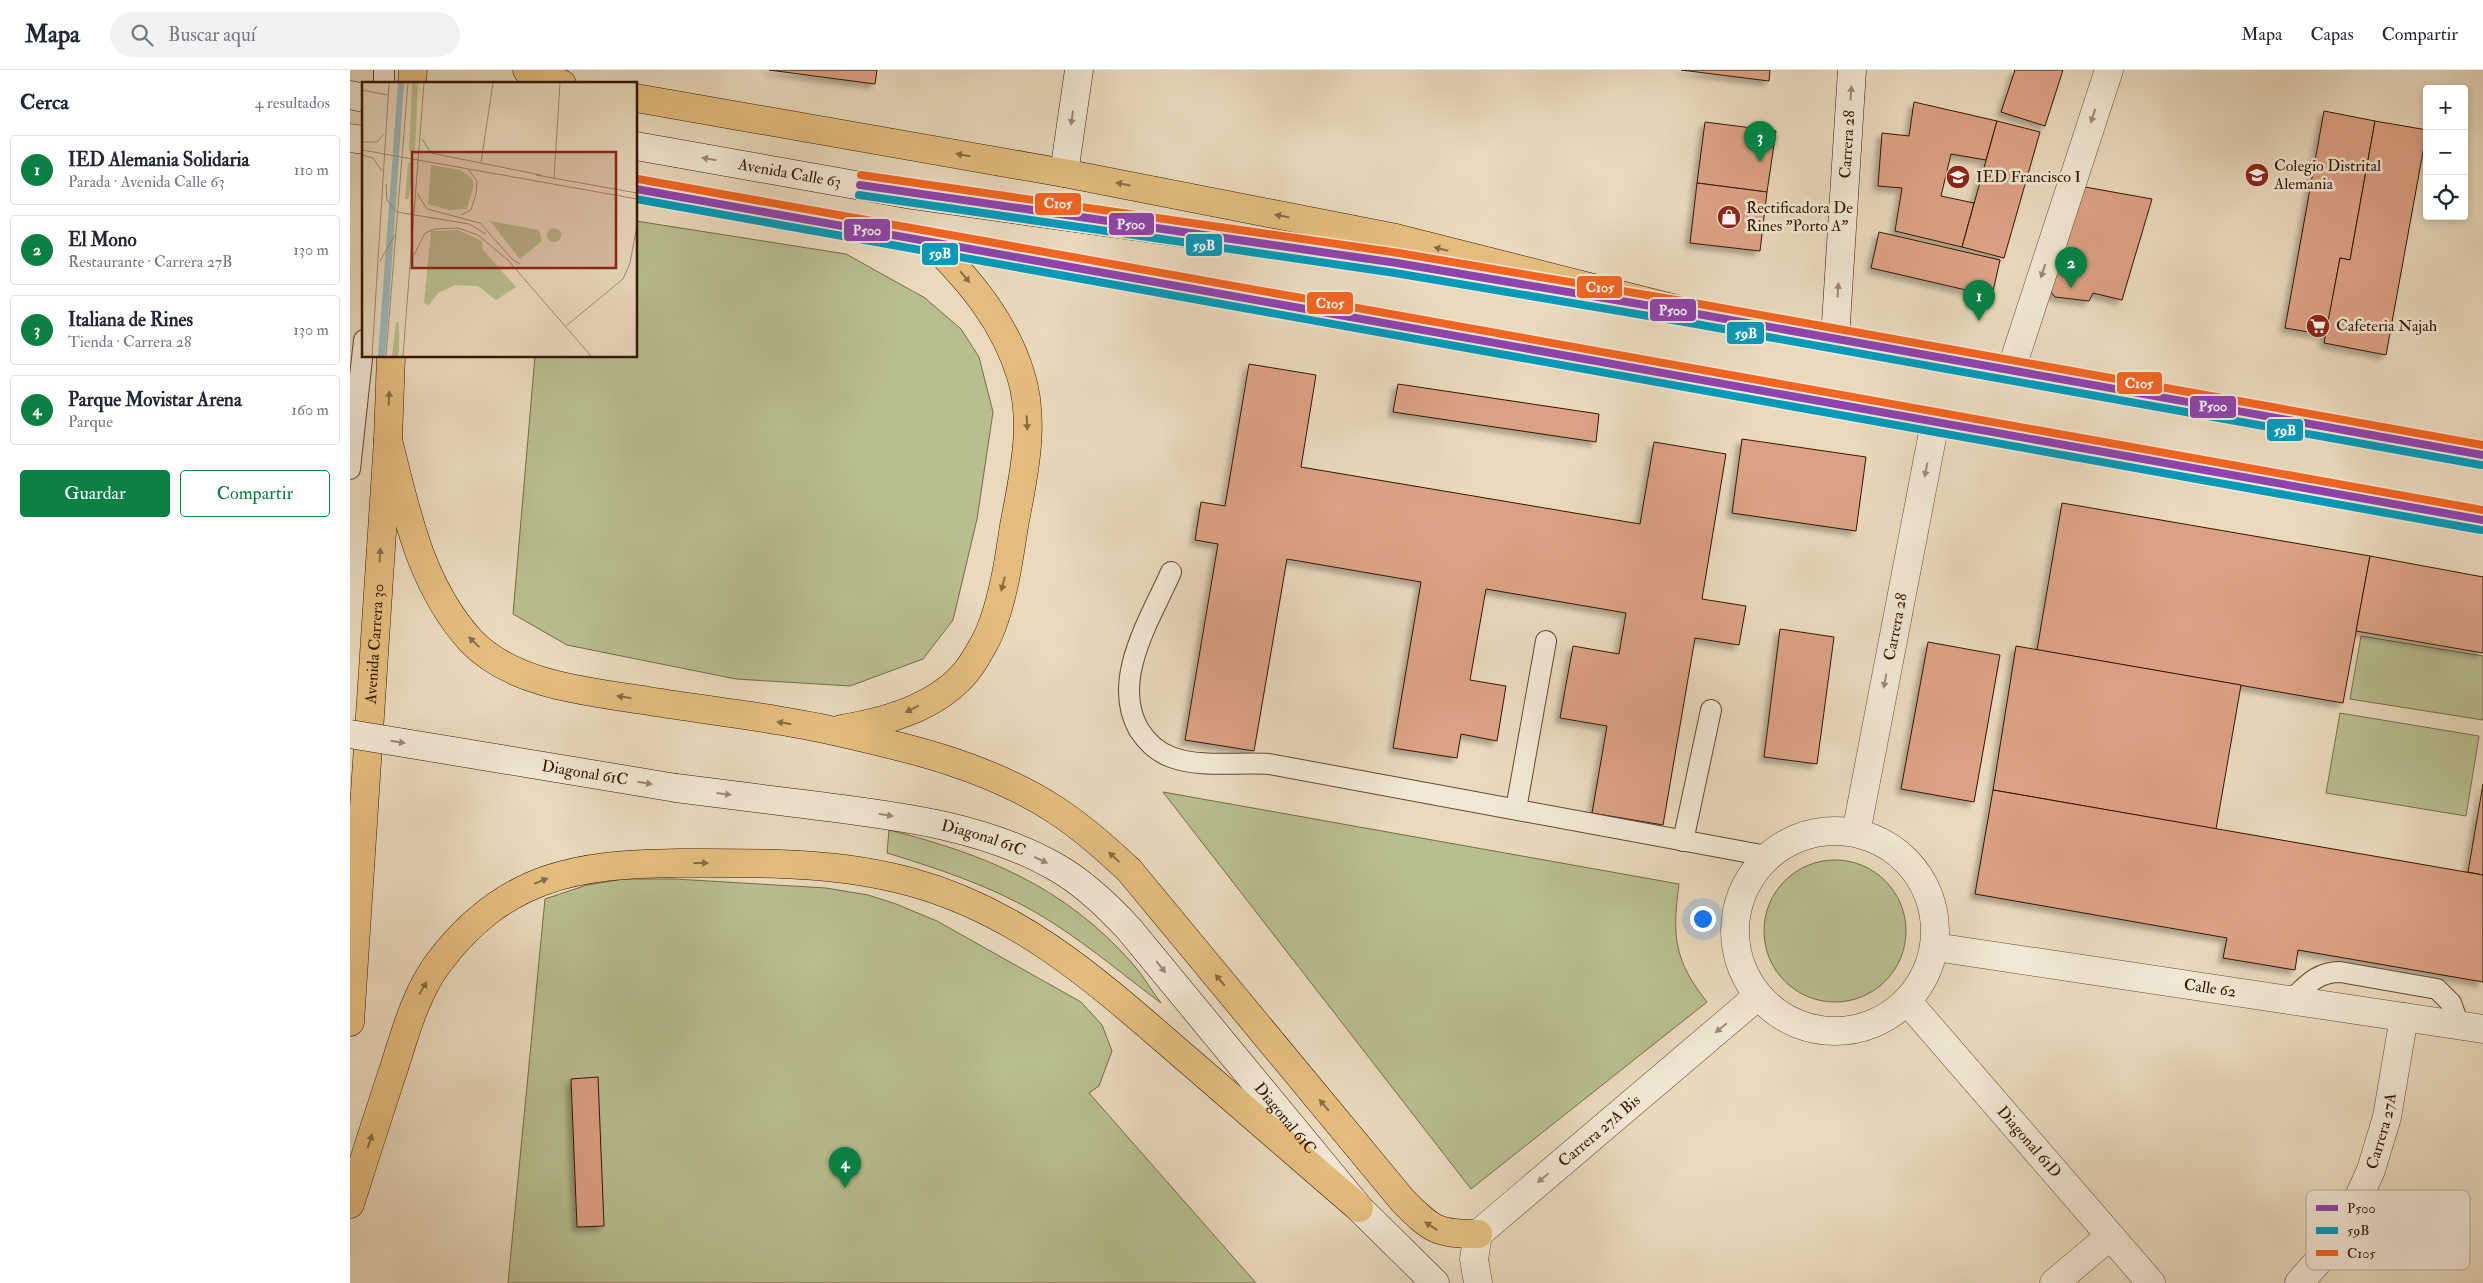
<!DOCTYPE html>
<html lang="es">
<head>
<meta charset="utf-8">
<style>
  :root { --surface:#fff; --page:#f2f2f3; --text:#1f2937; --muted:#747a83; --line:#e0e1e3; --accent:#0b8043 }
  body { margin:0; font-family:"IM FELL Double Pica",serif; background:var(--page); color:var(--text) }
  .controls { position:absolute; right:15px; top:15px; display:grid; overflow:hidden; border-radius:5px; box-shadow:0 2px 8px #0003 }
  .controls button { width:45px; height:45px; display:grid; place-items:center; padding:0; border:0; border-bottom:1px solid var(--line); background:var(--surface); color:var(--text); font:25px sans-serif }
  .you { position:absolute; left:1352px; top:848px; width:18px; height:18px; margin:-12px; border:4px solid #fff; border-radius:50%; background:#1a73e8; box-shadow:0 0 0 8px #1a73e833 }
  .badge { display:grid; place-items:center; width:32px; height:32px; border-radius:50%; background:var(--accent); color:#fff; font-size:16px; font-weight:700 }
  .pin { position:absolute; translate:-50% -41px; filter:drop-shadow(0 1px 2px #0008) }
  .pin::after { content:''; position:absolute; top:26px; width:18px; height:15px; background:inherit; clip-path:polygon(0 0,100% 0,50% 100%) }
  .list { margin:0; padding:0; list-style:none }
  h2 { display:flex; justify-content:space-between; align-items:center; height:65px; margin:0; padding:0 20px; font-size:21px }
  h2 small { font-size:16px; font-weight:400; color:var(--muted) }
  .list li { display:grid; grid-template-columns:32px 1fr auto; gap:15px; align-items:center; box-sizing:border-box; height:70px; margin:0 10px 10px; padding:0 10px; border:1px solid var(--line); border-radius:5px }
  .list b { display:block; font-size:19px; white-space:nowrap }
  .list p { margin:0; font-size:16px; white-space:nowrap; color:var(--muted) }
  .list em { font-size:16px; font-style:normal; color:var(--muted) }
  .actions { display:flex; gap:10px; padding:15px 20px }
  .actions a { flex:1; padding:11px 0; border:1px solid var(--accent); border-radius:5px; text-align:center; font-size:18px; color:var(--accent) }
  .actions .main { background:var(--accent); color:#fff }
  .icon { flex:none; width:28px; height:28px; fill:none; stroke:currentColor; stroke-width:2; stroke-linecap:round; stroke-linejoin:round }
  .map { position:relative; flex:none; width:2133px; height:1213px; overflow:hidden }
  header { display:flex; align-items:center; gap:30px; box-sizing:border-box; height:70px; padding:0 25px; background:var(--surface); border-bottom:1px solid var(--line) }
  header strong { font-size:24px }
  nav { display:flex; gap:28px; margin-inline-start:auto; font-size:18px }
  .search { width:350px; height:45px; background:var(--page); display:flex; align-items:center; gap:12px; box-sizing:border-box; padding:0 18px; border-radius:28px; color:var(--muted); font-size:19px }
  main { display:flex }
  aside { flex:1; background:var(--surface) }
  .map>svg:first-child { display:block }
</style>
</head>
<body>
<header>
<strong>Mapa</strong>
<div class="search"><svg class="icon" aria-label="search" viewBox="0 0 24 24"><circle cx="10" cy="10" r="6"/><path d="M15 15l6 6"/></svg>Buscar aquí</div>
<nav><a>Mapa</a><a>Capas</a><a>Compartir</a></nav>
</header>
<main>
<aside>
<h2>Cerca<small>4 resultados</small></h2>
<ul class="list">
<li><span class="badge">1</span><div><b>IED Alemania Solidaria</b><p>Parada · Avenida Calle 63</p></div><em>110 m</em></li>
<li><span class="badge">2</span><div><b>El Mono</b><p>Restaurante · Carrera 27B</p></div><em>130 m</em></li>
<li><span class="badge">3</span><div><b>Italiana de Rines</b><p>Tienda · Carrera 28</p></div><em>130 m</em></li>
<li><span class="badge">4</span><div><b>Parque Movistar Arena</b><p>Parque</p></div><em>160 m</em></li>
</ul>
<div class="actions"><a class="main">Guardar</a><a>Compartir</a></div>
</aside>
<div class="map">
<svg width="2133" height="1213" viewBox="0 0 2133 1213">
  <defs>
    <filter id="shadow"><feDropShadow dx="-4.5" dy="4.5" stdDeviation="2.5" flood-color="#0004"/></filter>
  </defs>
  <rect width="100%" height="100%" fill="#e9dabd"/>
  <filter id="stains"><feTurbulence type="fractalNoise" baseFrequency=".004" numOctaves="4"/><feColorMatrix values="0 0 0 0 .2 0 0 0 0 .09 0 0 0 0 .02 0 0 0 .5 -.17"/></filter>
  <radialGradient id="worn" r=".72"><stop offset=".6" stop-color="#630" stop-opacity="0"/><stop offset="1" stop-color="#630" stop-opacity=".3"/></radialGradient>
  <g fill="#b9be8f" stroke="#766a48">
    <path d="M 286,151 L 496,184 L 575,228 L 611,259 L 629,287 L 643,342 L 627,449 L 603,550 L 573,589 L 500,616 L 386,609 L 217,575 L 163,544 L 185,286 L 286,286 Z"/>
    <path d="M 2011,566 L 2133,586 L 2133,650 L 2000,629 Z"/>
    <path d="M 1990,643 L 2129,666 L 2116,746 L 1976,723 Z"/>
    <path d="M 813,722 L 1329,814 C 1322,867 1324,890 1357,932 L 1121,1119 Z"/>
    <path d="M 539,760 C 635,784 715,817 782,893 C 793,905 801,920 811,933 C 776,907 743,879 706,855 C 655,821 596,801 537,783 Z"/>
    <circle cx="1485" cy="861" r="71"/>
    <path d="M 274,809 L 325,809 L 476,818 L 518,825 L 546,834 L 587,851 L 731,932 L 752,955 L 762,981 L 749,1016 L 739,1023 L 906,1213 L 158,1213 L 195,829 L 237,815 Z"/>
  </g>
  <g fill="#dca184" stroke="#341701" filter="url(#shadow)">
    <path d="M 419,0 L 527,0 L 525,14 Z"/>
    <path d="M 1331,0 L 1420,0 L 1419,11 Z"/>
    <path d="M 1665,0 L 1713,0 L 1695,56 L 1651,42 Z"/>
    <path d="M 1564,32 L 1647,51 L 1636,90 L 1601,84 L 1591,126 L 1624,133 L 1612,177 L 1545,161 L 1552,118 L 1528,116 L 1532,63 L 1559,66 Z"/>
    <path d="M 1974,41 L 2025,51 L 2000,190 L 1990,188 L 1976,265 L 1935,258 Z"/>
    <path d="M 1647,51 L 1690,62 L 1654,188 L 1612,177 Z"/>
    <path d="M 2025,51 L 2077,60 L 2036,285 L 1974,273 L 1990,188 L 2000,190 Z"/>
    <path d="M 1355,52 L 1426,61 L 1417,122 L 1347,113 Z"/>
    <path d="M 1347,113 L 1417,122 L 1410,181 L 1340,173 Z"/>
    <path d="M 1735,117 L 1802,129 L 1772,230 L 1743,223 L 1739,231 L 1705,227 L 1697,217 Z"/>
    <path d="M 1529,162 L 1650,190 L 1642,226 L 1521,198 Z"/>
    <path d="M 899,294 L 966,305 L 951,397 L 1290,454 L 1304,372 L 1376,384 L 1352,529 L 1396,536 L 1389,575 L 1345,568 L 1313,755 L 1242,743 L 1257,656 L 1210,648 L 1223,576 L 1269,584 L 1276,543 L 1136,519 L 1120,610 L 1156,616 L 1147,671 L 1111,664 L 1107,688 L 1043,678 L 1071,512 L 937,489 L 904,681 L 835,670 L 868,474 L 845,470 L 851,432 L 875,436 Z"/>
    <path d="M 1048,314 L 1249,344 L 1246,372 L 1043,342 Z"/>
    <path d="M 1392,369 L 1516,387 L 1506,461 L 1382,443 Z"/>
    <path d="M 1712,433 L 2020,486 L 1993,633 L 1687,580 Z"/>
    <path d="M 2020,486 L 2133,507 L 2133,583 L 2006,561 Z"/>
    <path d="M 1430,559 L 1484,567 L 1467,694 L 1414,687 Z"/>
    <path d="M 1578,572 L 1650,585 L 1624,732 L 1551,719 Z"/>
    <path d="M 1666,576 L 1891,615 L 1866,759 L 1643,720 Z"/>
    <path d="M 2133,714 L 2133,805 L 2118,802 Z"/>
    <path d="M 1643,720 L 2133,805 L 2133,912 L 1948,880 L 1945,900 L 1873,888 L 1877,868 L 1625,824 Z"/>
    <path d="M 248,1007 L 254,1156 L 227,1157 L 221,1009 Z"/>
  </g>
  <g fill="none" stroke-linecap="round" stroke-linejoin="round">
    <g stroke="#614830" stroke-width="22">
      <g id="lane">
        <path d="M 34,14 L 34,0"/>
        <path d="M 0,399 L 14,270"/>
        <path d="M 821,502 C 801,548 760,610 789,660 C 797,672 807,682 821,687 C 850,698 888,692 919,694 L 1417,786"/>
        <path d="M 1166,739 L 1196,571"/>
        <path d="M 1333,771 L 1361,640"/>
        <path d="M 1941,930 C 1957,915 1967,902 1990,902 L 2087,919 L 2101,933 L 2109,955"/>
      </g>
    </g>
    <g stroke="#614830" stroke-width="29">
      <g id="street">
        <path d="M 1661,300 L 1759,0"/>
        <circle cx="1485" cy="861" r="100"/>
        <path id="s1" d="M 1506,763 L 1585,352"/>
        <path id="s2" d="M 1585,877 L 2133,959"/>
        <path id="s3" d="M 1558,932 L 1801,1213"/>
        <path id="s4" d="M 1128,1213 L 1124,1189 L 1128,1164 L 1408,926"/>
        <path d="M 1704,1213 L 1760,1166"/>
        <path id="s5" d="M 1949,1213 L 1993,1163 L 2021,1100 L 2037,1047 L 2054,947"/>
      </g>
    </g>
    <g stroke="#341701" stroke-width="29">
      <g id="secondary">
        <path d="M 0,25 L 14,28"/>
        <path d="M 0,68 L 14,70"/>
        <path id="s6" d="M 286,76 L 562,125 L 1047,193 L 1211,221"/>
        <path d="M 714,103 L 729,0"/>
        <path d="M 286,119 L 2133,450"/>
        <path d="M 1320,239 L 2133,385"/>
        <path id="s7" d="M 1485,269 L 1502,0"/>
        <path id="s8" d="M 326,718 C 376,724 427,731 477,737 C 555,747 634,757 704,796 C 733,812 757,835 779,859 L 1009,1138 L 1085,1213"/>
      </g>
    </g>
    <g stroke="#341701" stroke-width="29">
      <g id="highway">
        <path d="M 177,0 L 192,9 L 212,14"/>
        <path d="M 62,14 L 63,0"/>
        <path d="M 286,28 L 714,103 L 1046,168 L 1342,243"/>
        <path d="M 38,370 C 56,441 70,515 121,571 C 164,616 241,622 299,631 C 360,641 423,647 484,661 C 560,678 641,697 707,741 C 733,758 756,779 779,800 L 1053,1131 C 1082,1160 1087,1164 1128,1164"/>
        <path d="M 491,659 C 535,652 586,638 616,602 C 624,592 638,568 642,556 C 654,524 659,489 664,456 C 673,408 686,354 671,306 C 655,252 620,211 581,172"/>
        <path id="s9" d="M 0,952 L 38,370 L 41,286"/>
        <path d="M 0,1134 C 14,1090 28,1046 43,1001 C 55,964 65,924 89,892 C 155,805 227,794 330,793 C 407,793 485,791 561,812 C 674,843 752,916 838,990 C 895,1040 952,1089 1009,1138"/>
      </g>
    </g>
    <use href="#lane" stroke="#f1e7d4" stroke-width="20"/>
    <use href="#street" stroke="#f1e7d4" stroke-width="28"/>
    <use href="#secondary" stroke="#f1e7d4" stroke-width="28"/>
    <use href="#highway" stroke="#e4bd7e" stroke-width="28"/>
    <g stroke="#341701" stroke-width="29" stroke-linecap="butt">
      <g id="secondary-bridge">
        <path id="s10" d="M 0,664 L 326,718"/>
      </g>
    </g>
    <use href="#secondary-bridge" stroke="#f1e7d4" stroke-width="28"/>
    <g stroke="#f1e7d4" stroke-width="11">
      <g id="bus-1">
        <path d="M 510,115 L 1047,193 L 1342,243 L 2133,385"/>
        <path d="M 286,119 L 2133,450"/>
      </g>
    </g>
    <g stroke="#f1e7d4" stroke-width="11">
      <g id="bus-2">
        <path d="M 509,125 L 1045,203 L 1340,253 L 2131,395"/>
        <path d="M 286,129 L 2131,460"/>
      </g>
    </g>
    <g stroke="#f1e7d4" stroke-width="11">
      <g id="bus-3">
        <path d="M 511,105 L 1049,183 L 1344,233 L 2133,375"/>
        <path d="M 288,109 L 2133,440"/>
      </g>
    </g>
    <use href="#bus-1" stroke="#8e44ad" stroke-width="8"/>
    <use href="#bus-2" stroke="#059aba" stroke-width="8"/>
    <use href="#bus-3" stroke="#f26522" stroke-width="8"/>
  </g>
  <defs><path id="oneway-solid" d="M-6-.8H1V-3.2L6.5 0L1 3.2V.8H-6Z" transform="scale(1.25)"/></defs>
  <g fill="#9c8975">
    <use href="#oneway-solid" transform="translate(1501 23) rotate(-86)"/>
    <use href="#oneway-solid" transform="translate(1743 46) rotate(108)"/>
    <use href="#oneway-solid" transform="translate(722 48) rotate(98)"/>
    <use href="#oneway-solid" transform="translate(359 89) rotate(-170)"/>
    <use href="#oneway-solid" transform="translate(1693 201) rotate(108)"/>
    <use href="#oneway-solid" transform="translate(1488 220) rotate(-86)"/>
    <use href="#oneway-solid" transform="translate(1576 400) rotate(101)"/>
    <use href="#oneway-solid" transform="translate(1535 611) rotate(101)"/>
    <use href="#oneway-solid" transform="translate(48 672) rotate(9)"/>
    <use href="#oneway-solid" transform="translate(295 713) rotate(9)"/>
    <use href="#oneway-solid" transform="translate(374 724) rotate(7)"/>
    <use href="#oneway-solid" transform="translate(536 745) rotate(9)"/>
    <use href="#oneway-solid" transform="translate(691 790) rotate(25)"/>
    <use href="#oneway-solid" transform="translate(811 897) rotate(51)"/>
    <use href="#oneway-solid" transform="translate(1371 958) rotate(140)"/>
    <use href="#oneway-solid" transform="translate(1193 1108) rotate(140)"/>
  </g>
  <g fill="#8c6a40">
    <use href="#oneway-solid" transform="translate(613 85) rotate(-170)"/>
    <use href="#oneway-solid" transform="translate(773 114) rotate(-169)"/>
    <use href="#oneway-solid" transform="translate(932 146) rotate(-169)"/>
    <use href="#oneway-solid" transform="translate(1091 179) rotate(-166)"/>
    <use href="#oneway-solid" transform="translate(615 207) rotate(50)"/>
    <use href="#oneway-solid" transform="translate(39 328) rotate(-87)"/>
    <use href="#oneway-solid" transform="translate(677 353) rotate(87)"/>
    <use href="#oneway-solid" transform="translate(30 485) rotate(-86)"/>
    <use href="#oneway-solid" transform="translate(653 514) rotate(104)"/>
    <use href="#oneway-solid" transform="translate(124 572) rotate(-137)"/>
    <use href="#oneway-solid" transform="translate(274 627) rotate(-171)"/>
    <use href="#oneway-solid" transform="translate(562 639) rotate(153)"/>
    <use href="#oneway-solid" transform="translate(434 653) rotate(-171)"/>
    <use href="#oneway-solid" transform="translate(764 787) rotate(-137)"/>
    <use href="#oneway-solid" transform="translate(351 793)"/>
    <use href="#oneway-solid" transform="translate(191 811) rotate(-22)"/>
    <use href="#oneway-solid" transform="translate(870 910) rotate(-130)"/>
    <use href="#oneway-solid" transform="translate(73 918) rotate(-60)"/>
    <use href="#oneway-solid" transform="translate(974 1035) rotate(-130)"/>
    <use href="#oneway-solid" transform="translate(20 1071) rotate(-72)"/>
    <use href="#oneway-solid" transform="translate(1081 1156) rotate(-147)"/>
  </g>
  <defs>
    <g id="school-disc" transform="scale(1.25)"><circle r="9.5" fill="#8f2418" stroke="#f1e7d4"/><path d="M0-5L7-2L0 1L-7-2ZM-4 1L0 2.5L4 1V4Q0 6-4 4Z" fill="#fff"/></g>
    <g id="shop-disc" transform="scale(1.25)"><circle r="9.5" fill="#8f2418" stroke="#f1e7d4"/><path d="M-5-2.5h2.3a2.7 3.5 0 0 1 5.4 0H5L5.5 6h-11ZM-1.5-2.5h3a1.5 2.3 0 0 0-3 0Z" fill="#fff"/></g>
    <g id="supermarket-disc" transform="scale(1.25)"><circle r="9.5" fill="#8f2418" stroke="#f1e7d4"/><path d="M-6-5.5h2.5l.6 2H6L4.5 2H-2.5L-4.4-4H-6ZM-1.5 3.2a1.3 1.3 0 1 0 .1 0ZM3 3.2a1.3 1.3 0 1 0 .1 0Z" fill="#fff"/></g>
  </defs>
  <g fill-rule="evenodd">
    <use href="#school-disc" x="1907" y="105"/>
    <use href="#school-disc" x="1608" y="107"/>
    <use href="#shop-disc" x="1379" y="147"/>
    <use href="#supermarket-disc" x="1968" y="256"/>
  </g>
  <g text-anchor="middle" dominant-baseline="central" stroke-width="5" stroke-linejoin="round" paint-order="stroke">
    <g font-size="16" fill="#341701" stroke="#f1e7d4">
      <text stroke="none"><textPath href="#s7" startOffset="195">Carrera 28</textPath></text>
      <text stroke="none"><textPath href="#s6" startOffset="156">Avenida Calle 63</textPath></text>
      <text stroke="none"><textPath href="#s1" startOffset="210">Carrera 28</textPath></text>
      <text stroke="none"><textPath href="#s9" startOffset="379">Avenida Carrera 30</textPath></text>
      <text stroke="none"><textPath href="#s10" startOffset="238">Diagonal 61C</textPath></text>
      <text stroke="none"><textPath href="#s8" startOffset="312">Diagonal 61C</textPath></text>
      <text stroke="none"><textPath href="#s2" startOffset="278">Calle 62</textPath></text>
      <text stroke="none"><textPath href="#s8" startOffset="732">Diagonal 61C</textPath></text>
      <text stroke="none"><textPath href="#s4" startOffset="209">Carrera 27A Bis</textPath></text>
      <text stroke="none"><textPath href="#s5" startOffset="176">Carrera 27A</textPath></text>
      <text stroke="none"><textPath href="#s3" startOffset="185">Diagonal 61D</textPath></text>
    </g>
    <g font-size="16" fill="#341701" stroke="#f1e7d4" text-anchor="start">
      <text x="1924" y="96">Colegio Distrital<tspan x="1924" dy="18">Alemania</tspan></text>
      <text x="1626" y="107">IED Francisco I</text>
      <text x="1396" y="138">Rectificadora De<tspan x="1396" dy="18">Rines "Porto A"</tspan></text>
      <text x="1986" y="256">Cafeteria Najah</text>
    </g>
  </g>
  <g transform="translate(12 12)">
    <rect width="275" height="275" fill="#e9dabd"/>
    <path d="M 50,1 L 56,1 L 53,70 L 47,69 ZM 46,81 L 51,81 L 47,117 L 43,117 ZM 69,83 L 98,88 L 109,95 L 112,103 L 105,127 L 87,128 L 66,122 ZM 128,139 L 177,148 L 180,159 L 158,177 ZM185 153a7 7 0 1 1 14 0a7 7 0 1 1-14 0ZM 96,148 L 120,159 L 121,168 L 154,205 L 134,218 L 116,204 L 93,203 L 76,211 L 67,223 L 62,221 L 69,149 ZM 34,240 L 37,240 L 37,269 L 36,274 L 30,274 Z" fill="#b9be8f"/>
    <path d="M 36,1 L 42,1 L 26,237 L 23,274 L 16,274 Z" fill="#9cb8bb"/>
    <path fill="none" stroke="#a18c72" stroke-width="1" d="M 0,8 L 26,13M 60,57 L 69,71 L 179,93M 0,60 L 15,60 L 22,52M 0,68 L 275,117M 0,73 L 11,76 L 20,89M 119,80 L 131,1M 174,93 L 275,111M 192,96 L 198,1M 24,102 L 25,118 L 35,130 L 107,142 L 124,152M 55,111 L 65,127 L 118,141 L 151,178 L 158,182M 99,133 L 109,128 L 114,112 L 115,99 L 106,87M 52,173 L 63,151 L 73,147 L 96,146 L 116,153 L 147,179M 145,177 L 229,274M 18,179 L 33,153M 204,244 L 261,197 L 268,181 L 275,144M 10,274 L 27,1M 24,274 L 46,1M 41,274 L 62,1"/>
    <path fill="#8f2418" fill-opacity="0.15" stroke="#8f2418" stroke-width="2.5" d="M 50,70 L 254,70 L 254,186 L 50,186 Z"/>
    <rect width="275" height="275" fill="none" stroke="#341701" stroke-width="2.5"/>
  </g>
  <rect x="1956" y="1120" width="164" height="80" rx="8" fill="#f1e7d4" stroke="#b8a995" stroke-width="1"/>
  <rect x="1966" y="1135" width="22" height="6" fill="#8e44ad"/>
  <rect x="1966" y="1157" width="22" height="7" fill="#059aba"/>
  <rect x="1966" y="1180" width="22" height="6" fill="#f26522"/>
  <g font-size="14" fill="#341701">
    <text x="1997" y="1143">P500</text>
    <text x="1997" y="1165">59B</text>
    <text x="1997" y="1188">C105</text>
  </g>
  <g stroke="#f1e7d4" stroke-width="2">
    <rect x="684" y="122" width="48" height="24" rx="5" fill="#f26522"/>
    <rect x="758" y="142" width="47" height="24" rx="5" fill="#8e44ad"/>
    <rect x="493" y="148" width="48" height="24" rx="5" fill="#8e44ad"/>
    <rect x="835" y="163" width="38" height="24" rx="5" fill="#059aba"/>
    <rect x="571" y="172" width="38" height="24" rx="5" fill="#059aba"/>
    <rect x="1226" y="205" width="47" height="24" rx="5" fill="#f26522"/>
    <rect x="956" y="221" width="48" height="24" rx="5" fill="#f26522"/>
    <rect x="1299" y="228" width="48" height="24" rx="5" fill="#8e44ad"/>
    <rect x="1376" y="251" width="39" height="24" rx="5" fill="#059aba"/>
    <rect x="1766" y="301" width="47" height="24" rx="5" fill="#f26522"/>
    <rect x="1839" y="325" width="48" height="24" rx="5" fill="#8e44ad"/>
    <rect x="1916" y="348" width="38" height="24" rx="5" fill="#059aba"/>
  </g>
  <g font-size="14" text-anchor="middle" font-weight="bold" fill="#fff">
    <text x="708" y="138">C105</text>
    <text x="781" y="159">P500</text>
    <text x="517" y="165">P500</text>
    <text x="854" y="180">59B</text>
    <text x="590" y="188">59B</text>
    <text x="1250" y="222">C105</text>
    <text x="980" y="238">C105</text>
    <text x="1323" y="245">P500</text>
    <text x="1396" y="268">59B</text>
    <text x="1789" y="318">C105</text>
    <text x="1863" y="341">P500</text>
    <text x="1935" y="365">59B</text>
  </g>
  <rect width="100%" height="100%" filter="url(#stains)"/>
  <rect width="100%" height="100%" fill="url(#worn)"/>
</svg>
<div class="controls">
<button>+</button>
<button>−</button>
<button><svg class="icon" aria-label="locate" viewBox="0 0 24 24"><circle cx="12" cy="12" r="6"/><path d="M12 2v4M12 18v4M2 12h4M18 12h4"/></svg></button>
</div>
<div class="you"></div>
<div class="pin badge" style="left:1629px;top:251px">1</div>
<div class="pin badge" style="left:1721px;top:218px">2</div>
<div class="pin badge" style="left:1410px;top:92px">3</div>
<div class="pin badge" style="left:495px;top:1118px">4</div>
</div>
</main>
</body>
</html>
